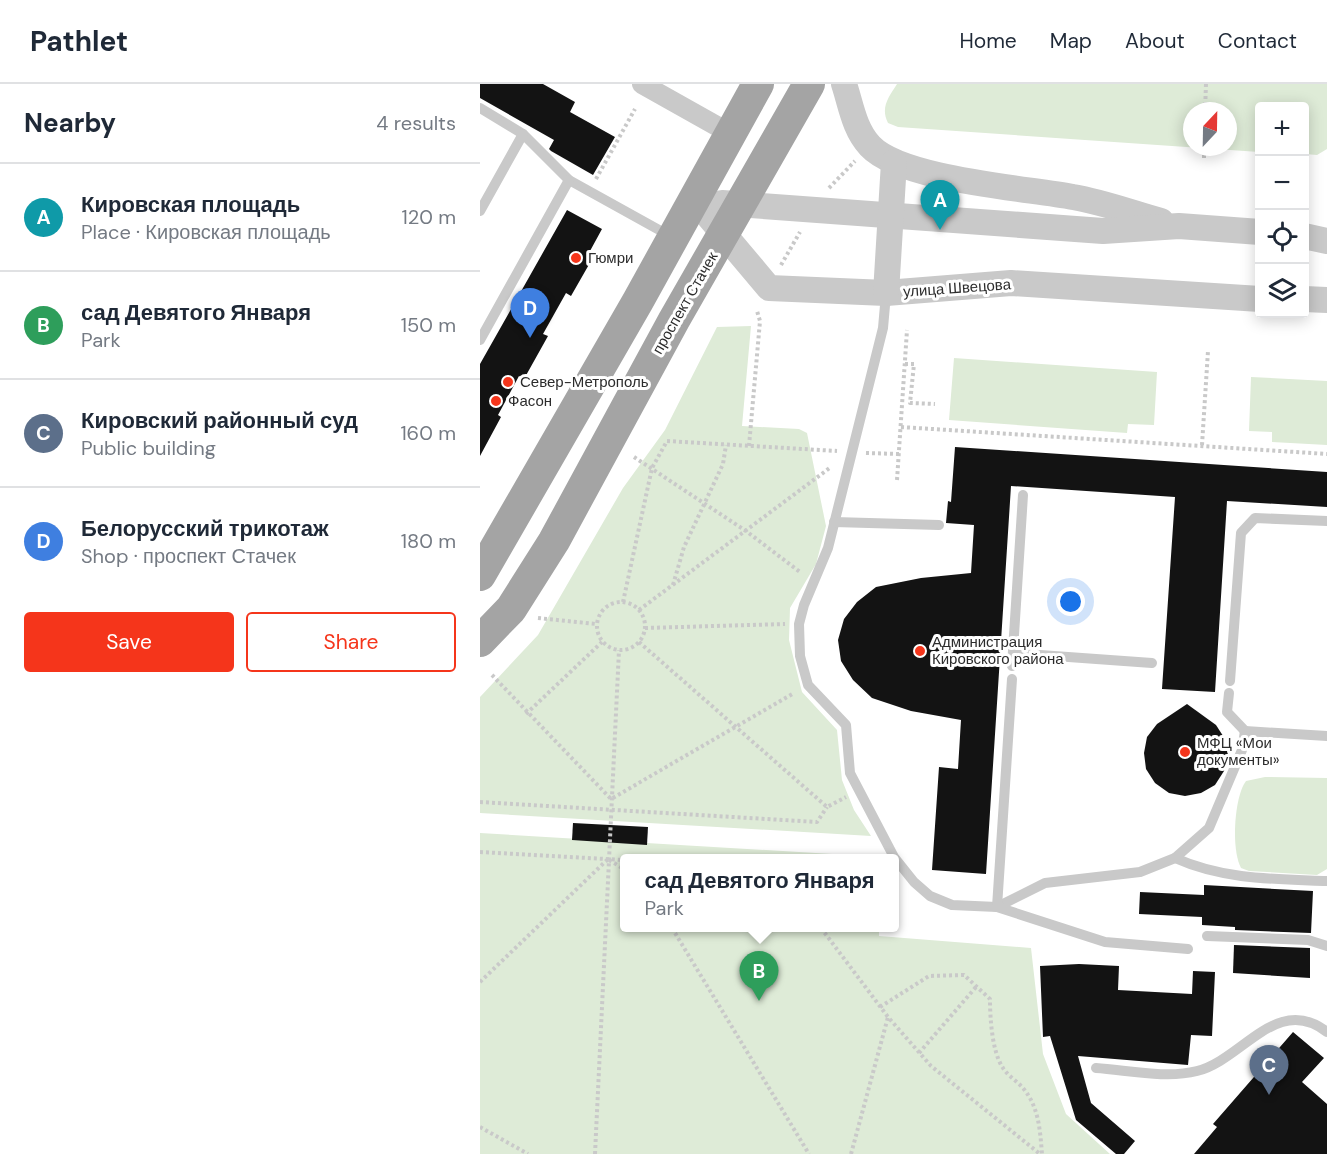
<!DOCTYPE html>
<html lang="en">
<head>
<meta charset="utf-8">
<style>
  :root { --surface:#fff; --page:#f6f6f7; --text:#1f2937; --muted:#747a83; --line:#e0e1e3; --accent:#f5351b }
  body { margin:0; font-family:"DM Sans",sans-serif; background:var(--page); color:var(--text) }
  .controls { position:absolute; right:18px; top:18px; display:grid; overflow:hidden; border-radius:6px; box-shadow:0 3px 15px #0003 }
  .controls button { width:54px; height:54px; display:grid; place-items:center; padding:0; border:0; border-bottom:2px solid var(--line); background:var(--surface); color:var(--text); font:30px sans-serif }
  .compass { position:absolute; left:703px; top:18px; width:54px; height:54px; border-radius:50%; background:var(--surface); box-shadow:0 3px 15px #0003; rotate:22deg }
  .you { position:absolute; left:591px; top:518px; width:21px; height:21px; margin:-15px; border:4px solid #fff; border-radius:50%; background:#1a73e8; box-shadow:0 0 0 9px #1a73e833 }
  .badge { display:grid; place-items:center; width:39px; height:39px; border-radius:50%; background:var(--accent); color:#fff; font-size:20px; font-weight:700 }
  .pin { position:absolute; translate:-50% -50px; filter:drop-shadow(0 2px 3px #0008) }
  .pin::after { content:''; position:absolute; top:32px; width:21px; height:18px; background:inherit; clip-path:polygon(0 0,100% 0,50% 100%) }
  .popup { position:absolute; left:140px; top:770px; width:279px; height:78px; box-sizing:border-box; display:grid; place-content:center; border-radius:6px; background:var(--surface); filter:drop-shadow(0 2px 4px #0005); font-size:20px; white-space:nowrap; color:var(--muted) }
  .popup b { font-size:22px; color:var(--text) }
  .popup::after { content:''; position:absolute; left:50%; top:100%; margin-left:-12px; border:12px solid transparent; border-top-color:var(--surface) }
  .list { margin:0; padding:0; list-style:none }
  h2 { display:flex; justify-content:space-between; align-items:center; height:78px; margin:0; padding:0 24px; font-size:26px }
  h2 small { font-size:20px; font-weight:400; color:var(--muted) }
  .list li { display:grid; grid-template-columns:39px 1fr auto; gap:18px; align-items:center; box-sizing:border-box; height:108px; padding:0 24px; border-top:2px solid var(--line) }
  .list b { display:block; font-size:22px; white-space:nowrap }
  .list p { margin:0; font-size:20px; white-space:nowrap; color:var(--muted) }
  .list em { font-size:20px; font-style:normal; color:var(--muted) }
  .actions { display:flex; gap:12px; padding:18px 24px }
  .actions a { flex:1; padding:14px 0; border:2px solid var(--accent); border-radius:6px; text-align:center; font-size:21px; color:var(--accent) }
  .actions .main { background:var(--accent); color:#fff }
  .icon { flex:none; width:33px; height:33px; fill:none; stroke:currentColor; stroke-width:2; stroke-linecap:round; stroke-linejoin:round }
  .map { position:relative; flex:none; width:847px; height:1070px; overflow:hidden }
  header { display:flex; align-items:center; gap:36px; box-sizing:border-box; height:84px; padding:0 30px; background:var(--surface); border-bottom:2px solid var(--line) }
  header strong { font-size:28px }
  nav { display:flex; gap:33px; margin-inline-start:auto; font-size:21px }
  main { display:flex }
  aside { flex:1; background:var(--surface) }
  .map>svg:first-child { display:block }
</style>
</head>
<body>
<header>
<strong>Pathlet</strong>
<nav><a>Home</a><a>Map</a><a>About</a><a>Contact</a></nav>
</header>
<main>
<aside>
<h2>Nearby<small>4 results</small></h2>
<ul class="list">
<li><span class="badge" style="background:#0f9aa8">A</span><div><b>Кировская площадь</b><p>Place · Кировская площадь</p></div><em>120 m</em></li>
<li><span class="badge" style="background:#2e9e5b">B</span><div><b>сад Девятого Января</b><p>Park</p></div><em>150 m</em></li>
<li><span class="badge" style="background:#5c6f8a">C</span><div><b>Кировский районный суд</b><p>Public building</p></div><em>160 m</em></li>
<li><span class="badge" style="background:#3f7fe0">D</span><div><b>Белорусский трикотаж</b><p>Shop · проспект Стачек</p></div><em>180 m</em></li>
</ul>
<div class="actions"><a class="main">Save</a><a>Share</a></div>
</aside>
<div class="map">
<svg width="847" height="1070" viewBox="0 0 847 1070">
  <rect width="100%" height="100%" fill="#fff"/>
  <g fill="#deebd7" fill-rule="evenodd">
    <path d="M 417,0 L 847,0 L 847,65 L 837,71 L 825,70 L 824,22 L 780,22 L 779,68 L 418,43 L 408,39 C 400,23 409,13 417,0 ZM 712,27 L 748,27 L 748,63 L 712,63 Z"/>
    <path d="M 271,242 L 262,342 L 319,345 L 327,349 L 346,442 L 336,480 L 310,524 L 309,556 L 322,608 L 357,646 L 362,696 L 374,726 L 391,752 L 0,729 L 0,613 L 58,551 L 143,404 L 185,346 L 237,243 Z"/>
    <path d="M 474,274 L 677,288 L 674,341 L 648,340 L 647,349 L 469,336 Z"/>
    <path d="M 771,293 L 847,297 L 847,361 L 792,358 L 792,348 L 769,347 Z"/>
    <path d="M 785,693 L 847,694 L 847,785 L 837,791 L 769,787 L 761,784 C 751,766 754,713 766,697 Z"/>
    <path d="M 0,749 L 402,773 L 144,774 L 144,844 L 399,844 L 399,852 L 551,864 L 563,970 L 586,1030 L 630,1070 L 0,1070 Z"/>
  </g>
  <g fill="#131313">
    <path d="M 0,0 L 63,0 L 95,18 L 90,28 L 135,53 L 113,91 L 71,67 L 69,65 L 74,56 L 0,14 Z"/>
    <path d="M 87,126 L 122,145 L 110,167 L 115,170 L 91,212 L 86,209 L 63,250 L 68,252 L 44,295 L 39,292 L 18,331 L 21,333 L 0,372 L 0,280 Z"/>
    <path d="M 475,363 L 847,388 L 847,423 L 747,417 L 735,608 L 682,605 L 695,413 L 531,402 L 506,790 L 452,786 L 459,683 L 478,685 L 481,636 L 431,627 L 392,614 L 373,596 L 361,577 L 358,556 L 364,535 L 377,518 L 396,503 L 441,494 L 491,489 L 494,441 L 466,439 L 468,417 L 471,418 Z"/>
    <path d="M 707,620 L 736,641 L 745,655 L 748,671 L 744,687 L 735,701 L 721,709 L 705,712 L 689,709 L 675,699 L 666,685 L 664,669 L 667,653 L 677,640 Z"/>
    <path d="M 93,739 L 168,743 L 167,761 L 92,756 Z"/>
    <path d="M 724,801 L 833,807 L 831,849 L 755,846 L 755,843 L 722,841 L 722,833 L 659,830 L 660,808 L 724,811 Z"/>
    <path d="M 754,861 L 830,864 L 830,894 L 753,889 Z"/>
    <path d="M 599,880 L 639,882 L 638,906 L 712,910 L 713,887 L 735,888 L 732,952 L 711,951 L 708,981 L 598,972 L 611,1019 L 655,1057 L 644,1070 L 636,1070 L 596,1036 L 570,952 L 563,953 L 560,882 Z"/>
    <path d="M 813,948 L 844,974 L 822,998 L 847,1020 L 847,1070 L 714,1070 L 737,1043 L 733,1040 Z"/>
  </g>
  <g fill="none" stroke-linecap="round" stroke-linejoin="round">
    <g stroke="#c9c9c9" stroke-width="4" stroke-dasharray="3 3" stroke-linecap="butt">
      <path d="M 725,27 L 726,0"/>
      <path d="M 724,74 L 724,63"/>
      <path d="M 116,95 L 155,25"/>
      <path d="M 349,104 L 375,77"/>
      <path d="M 301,181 L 320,148"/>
      <path d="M 425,280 L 434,280 L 430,319 L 455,320"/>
      <path d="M 421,343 L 847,370"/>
      <path d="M 722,361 L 728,267"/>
      <path d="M 269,362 L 280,237 L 277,227"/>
      <path d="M 386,369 L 419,370"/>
      <path d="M 154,373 L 266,447 L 320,488"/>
      <path d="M 417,396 L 427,246"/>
      <path d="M 193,501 L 204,463 L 243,380 L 246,361"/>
      <circle cx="141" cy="542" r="24"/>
      <path d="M 143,518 L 172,384 L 187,357 L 357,367"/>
      <path d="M 159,526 L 351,383"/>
      <path d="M 58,534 L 116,540"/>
      <path d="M 165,544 L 305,540"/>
      <path d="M 159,558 L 347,723 L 366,713"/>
      <path d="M 12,591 L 131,715 L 314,609"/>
      <path d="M 46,630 L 122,558"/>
      <path d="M 0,718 L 337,738 L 347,723"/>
      <path d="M 0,768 L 144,776"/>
      <path d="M 129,776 L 144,785"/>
      <path d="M 192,844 L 329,1070"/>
      <path d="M 341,844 L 408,933 L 451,982 L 560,1070"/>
      <path d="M 0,898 L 127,776"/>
      <path d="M 400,923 L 449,892 L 484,891 L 510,915 C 510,934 512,968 523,984 C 528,992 537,997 543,1004 C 559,1023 560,1046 562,1070"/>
      <path d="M 439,969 L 496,903"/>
      <path d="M 0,1043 L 48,1070"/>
      <path d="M 115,1070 L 139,566"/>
      <path d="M 371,1070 L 408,933"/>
    </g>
    <g stroke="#c9c9c9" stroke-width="10">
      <path d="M 0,24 L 43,50 L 89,96 L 190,152"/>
      <path d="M 0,127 L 43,50"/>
      <path d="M 406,210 L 403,244 L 348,464 L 324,521 L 319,540 L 320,572 L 328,601 L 366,641 L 370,689 L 414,773 L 434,798 L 450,812 L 472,821 L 517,823 L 565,799 L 660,788 L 695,774 L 729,744 L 762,666 L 765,647 L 847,652"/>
      <path d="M 0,256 L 89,96"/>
      <path d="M 354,438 L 459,441"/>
      <path d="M 533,569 L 672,579"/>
      <path d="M 532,582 L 543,411"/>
      <path d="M 532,595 L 517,823 L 625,858 L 708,865"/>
      <path d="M 750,597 L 761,449 L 775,434 L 847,437"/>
      <path d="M 749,609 L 747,628 L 765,647"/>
      <path d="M 695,774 C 744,796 795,795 847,797"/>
      <path d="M 727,852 L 828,856 L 847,862"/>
      <path d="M 616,984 C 647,986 686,995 717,987 C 762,976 797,909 847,948"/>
    </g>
    <path stroke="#c9c9c9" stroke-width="20" d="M 162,0 L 251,50"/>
    <g stroke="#c9c9c9" stroke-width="26">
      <path d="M 364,0 C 371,21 374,45 390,62 C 422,96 546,104 593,113 C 623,118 652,129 681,137"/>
      <path d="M 215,116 L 289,204 L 406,209 L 531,199 L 780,215"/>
      <path d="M 242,119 L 623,147 L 699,142 L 780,148"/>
      <path d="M 824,152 L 847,157"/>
      <path d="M 406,209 L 414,78"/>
      <path d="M 824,215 L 847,216"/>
    </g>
    <g stroke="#a4a4a4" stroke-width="32">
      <path d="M 0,491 L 158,217 L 278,0"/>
      <path d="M 0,557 L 31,525 L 74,457 L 194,236 L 329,0"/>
    </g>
  </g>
  <g fill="#f5351b" stroke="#fff" stroke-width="2">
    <circle cx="96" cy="174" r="6"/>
    <circle cx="28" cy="298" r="6"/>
    <circle cx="16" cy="317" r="6"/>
    <circle cx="440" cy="567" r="6"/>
    <circle cx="705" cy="668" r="6"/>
  </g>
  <g text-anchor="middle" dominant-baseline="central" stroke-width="6" stroke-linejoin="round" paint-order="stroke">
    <g font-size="15" fill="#2c2c2c" stroke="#fff" text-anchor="start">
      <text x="108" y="174">Гюмри</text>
      <text x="40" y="298">Север-Метрополь</text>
      <text x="28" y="317">Фасон</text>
      <text x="452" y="558">Администрация<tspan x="452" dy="17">Кировского района</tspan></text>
      <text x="717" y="659">МФЦ «Мои<tspan x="717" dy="17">документы»</tspan></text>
    </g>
    <g font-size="15" fill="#2c2c2c" stroke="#fff">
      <text transform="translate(477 204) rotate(-4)">улица Швецова</text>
      <text transform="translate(205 219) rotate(-60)">проспект Стачек</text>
    </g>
  </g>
</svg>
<div class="controls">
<button>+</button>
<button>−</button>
<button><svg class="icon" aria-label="locate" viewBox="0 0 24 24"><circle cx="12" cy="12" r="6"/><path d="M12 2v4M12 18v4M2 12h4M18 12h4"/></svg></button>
<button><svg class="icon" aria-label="layers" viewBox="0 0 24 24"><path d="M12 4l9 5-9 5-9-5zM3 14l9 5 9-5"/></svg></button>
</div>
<svg class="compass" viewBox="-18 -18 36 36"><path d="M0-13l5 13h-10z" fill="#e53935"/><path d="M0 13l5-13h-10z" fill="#747a83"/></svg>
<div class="you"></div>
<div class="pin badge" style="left:460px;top:146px;background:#0f9aa8">A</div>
<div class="pin badge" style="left:279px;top:917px;background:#2e9e5b">B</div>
<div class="popup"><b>сад Девятого Января</b>Park</div>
<div class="pin badge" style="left:789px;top:1011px;background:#5c6f8a">C</div>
<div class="pin badge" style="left:50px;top:254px;background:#3f7fe0">D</div>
</div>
</main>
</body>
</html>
